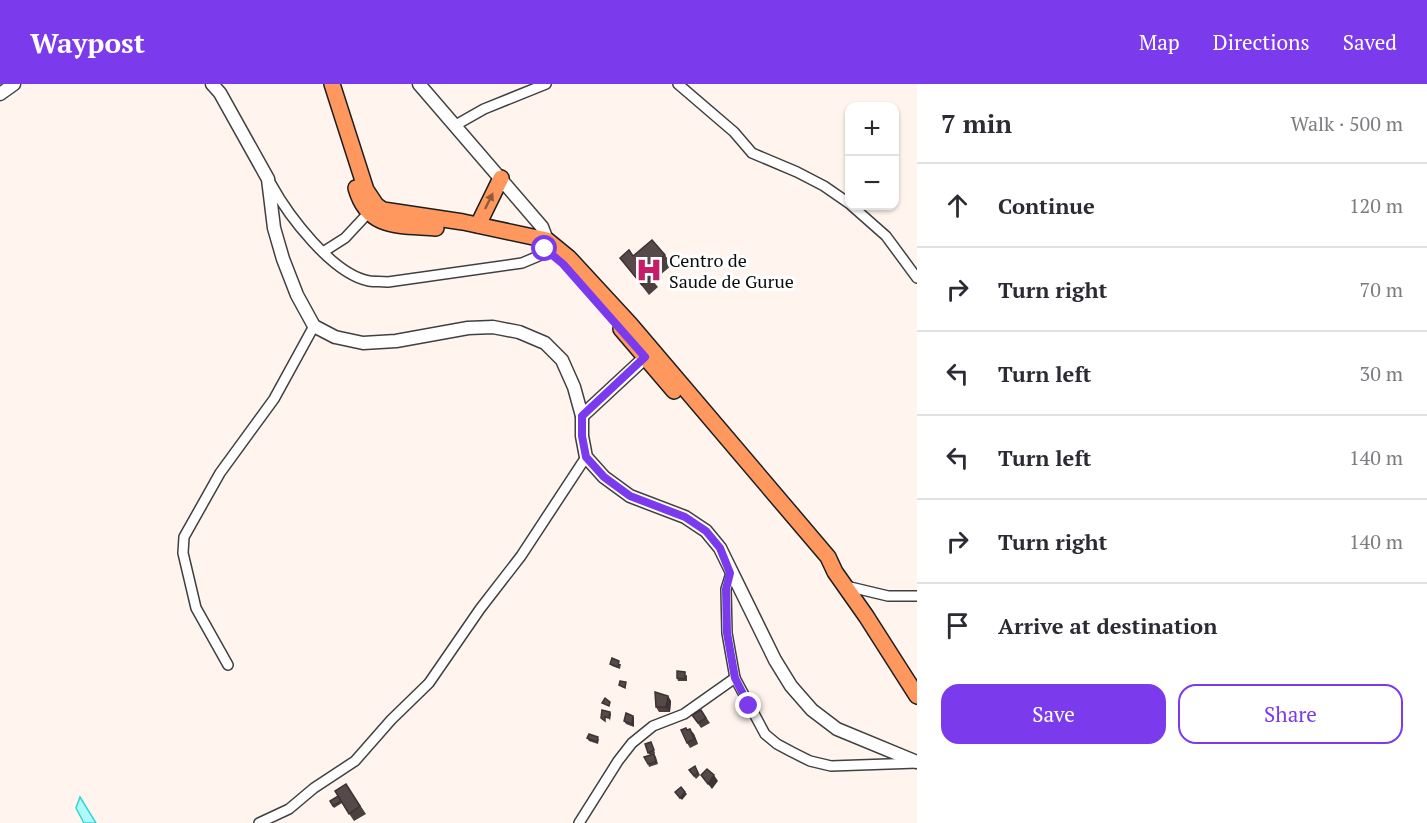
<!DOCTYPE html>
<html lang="en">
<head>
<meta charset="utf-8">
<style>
  :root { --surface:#fff; --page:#f7f7f7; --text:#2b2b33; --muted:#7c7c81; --line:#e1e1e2; --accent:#7c3aed }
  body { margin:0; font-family:"PT Serif",serif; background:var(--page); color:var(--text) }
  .controls { position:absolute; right:18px; top:18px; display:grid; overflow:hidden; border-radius:12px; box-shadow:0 2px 4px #0004 }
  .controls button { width:54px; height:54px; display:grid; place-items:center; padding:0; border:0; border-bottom:2px solid var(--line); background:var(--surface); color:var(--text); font:30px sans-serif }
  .stop { position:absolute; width:18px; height:18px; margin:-14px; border:4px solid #7c3aed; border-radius:50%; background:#fff }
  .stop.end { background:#7c3aed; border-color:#fff; box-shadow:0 2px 6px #0008 }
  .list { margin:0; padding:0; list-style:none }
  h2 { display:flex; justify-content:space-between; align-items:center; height:78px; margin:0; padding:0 24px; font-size:26px }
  h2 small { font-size:20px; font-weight:400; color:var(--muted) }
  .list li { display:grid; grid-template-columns:39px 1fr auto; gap:18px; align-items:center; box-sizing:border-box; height:84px; padding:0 24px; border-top:2px solid var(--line) }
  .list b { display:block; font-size:22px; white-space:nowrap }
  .list em { font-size:20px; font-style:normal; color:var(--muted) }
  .actions { display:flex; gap:12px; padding:18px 24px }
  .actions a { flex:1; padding:14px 0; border:2px solid var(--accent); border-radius:18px; text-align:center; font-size:21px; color:var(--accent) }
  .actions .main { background:var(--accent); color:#fff }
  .icon { flex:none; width:33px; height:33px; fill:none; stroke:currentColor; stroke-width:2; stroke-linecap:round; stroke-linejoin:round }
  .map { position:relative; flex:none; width:917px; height:739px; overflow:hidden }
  header { display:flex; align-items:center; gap:36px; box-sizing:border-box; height:84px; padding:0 30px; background:var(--accent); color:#fff }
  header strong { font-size:28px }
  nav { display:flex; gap:33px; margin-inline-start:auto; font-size:21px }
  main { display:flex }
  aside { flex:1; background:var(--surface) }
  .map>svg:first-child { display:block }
</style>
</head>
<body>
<header>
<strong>Waypost</strong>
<nav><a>Map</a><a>Directions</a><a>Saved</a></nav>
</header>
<main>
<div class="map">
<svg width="917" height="739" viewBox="0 0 917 739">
  <rect width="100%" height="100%" fill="#fff5ee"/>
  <path fill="#aff9f8" stroke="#32d4d5" stroke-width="1.5" d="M 80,713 L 96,739 L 84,739 L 76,724 Z"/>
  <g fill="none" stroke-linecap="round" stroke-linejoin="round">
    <g stroke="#404040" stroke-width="12">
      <g id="minor">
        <path d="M 678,0 L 734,48 L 752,69 L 797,88 L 824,102 L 850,120"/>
        <path d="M 454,42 L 484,25 L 546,0"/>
        <path d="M 271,100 C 288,131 332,190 369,197 C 375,198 382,197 388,198 L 522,179 L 541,171 L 545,166"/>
        <path d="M 852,122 L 886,152 L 917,194"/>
        <path d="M 323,168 L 345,154 L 372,125"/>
        <path d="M 731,489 L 726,505 L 727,549 L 735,594 L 765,650 L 777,660 L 792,668 L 810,677 L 831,682 L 917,679"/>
        <path d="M 846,502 L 888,512 L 917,512"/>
        <path d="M 228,581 L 196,524 L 183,469 L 184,453 L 220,389 L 274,315 L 314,242"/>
        <path d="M 259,739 L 289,725 L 314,704 L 355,677 L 391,636 L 429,599 L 480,525 L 521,472 L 586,373"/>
        <path d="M 579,739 L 618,677 L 632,659 L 653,642 L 684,630 L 735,594"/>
      </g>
    </g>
    <g stroke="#404040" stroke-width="15">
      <g id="tertiary">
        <path d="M 212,0 L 220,9 L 268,95 L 274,144 L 283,175 L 297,211 L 314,242 L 335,253 L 363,259 L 396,257 L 468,244 L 493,243 L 519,248 L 545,259 L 562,276 L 574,303 L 582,332 L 582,352 L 586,373 L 604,393 L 630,412 L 685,433 L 706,447 L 720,464 L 775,576 L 791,602 L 812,626 L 837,645 L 917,678"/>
        <path d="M 419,0 L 542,143 L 547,156 L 545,166"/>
        <path d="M 0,10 L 14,0"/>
        <path d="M 582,332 L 651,268"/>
      </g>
    </g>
    <g stroke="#1e1e1e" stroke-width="18">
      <g id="primary">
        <path d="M 332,0 L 366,106 L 376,121 L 383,126 L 463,138 L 547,156 L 569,174 L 630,240 L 828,473 L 835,488 L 866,532 L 917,612"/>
        <path d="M 356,104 C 368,146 399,141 436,144"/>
        <path d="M 478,141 L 501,94"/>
        <path d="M 621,245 L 674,307"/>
      </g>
    </g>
    <use href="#minor" stroke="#fff" stroke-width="9"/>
    <use href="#tertiary" stroke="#fff" stroke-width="12"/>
    <use href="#primary" stroke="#ff985e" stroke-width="15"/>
  </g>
  <g fill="#4b3f3f">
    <path d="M 665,171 L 672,181 L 653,197 L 658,203 L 649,211 L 620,174 L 633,172 Z"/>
    <path d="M 610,580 L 621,580 L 620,585 L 612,582 Z"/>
    <path d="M 687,591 L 687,597 L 678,597 L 677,594 Z"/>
    <path d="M 668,612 L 671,617 L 670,628 L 659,628 L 656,623 Z"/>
    <path d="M 701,626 L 710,639 L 701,644 L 692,631 Z"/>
    <path d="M 633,632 L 634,634 L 634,643 L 626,640 L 624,637 Z"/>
    <path d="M 687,646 L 694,650 L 698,660 L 690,664 L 687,659 Z"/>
    <path d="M 587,654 L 599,655 L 598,660 L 589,657 Z"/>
    <path d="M 652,660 L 655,669 L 650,671 L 648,669 Z"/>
    <path d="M 654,670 L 656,673 L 658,680 L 649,683 L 648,680 Z"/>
    <path d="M 695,682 L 700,691 L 696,695 L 689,686 Z"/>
    <path d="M 346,700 L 366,730 L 354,737 L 342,719 L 334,724 L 330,717 L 338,712 Z"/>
  </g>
  <g fill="#3d3333">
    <path d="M 668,612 L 671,617 L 670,628 L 666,623 Z"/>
    <path d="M 610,628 L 611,630 L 610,637 L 609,634 Z"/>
    <path d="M 633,632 L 634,634 L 634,643 L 632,640 Z"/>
    <path d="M 690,645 L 694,650 L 698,660 L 694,655 Z"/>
    <path d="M 714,691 L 718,697 L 712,705 L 708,700 Z"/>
    <path d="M 685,708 L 687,710 L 682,716 L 680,714 Z"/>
  </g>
  <g fill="#574949" stroke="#3d3333" stroke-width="1.5">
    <path d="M 652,156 L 665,171 L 646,187 L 651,193 L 642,201 L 620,174 L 629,166 L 633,172 Z"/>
    <path d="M 612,574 L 619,577 L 618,583 L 610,580 Z"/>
    <path d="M 677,587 L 685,588 L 685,595 L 677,594 Z"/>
    <path d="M 620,597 L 626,598 L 625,604 L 619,601 Z"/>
    <path d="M 655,608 L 668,612 L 666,623 L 656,623 Z"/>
    <path d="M 605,614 L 610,618 L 609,622 L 602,619 Z"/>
    <path d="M 602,626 L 610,628 L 609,634 L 605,633 L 605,637 L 601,634 Z"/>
    <path d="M 701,626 L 706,634 L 698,639 L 692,631 Z"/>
    <path d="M 626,629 L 633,632 L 632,640 L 624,637 Z"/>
    <path d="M 686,644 L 687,646 L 690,645 L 694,655 L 687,659 L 681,646 Z"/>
    <path d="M 589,650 L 598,653 L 597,658 L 587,654 Z"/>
    <path d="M 651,658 L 654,666 L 648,669 L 645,660 Z"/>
    <path d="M 654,670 L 656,678 L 648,680 L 644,673 Z"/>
    <path d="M 695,682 L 698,689 L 694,692 L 689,686 Z"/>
    <path d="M 707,685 L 714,691 L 708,700 L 701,691 Z"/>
    <path d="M 346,700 L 360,722 L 349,730 L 335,707 Z"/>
    <path d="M 681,703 L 685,708 L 680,714 L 675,708 Z"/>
    <path d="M 338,712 L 341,717 L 333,722 L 330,717 Z"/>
  </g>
  <defs><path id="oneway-solid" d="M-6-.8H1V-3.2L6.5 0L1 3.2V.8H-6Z" transform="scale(1.5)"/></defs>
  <use fill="#92593a" href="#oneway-solid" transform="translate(489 117) rotate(-64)"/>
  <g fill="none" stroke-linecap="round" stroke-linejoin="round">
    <path stroke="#7c3aed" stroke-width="8" d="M 545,165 L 563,180 L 645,273 L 582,332 L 582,352 L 586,373 L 604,393 L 630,412 L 685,433 L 706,447 L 720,464 L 730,489 L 726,505 L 727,549 L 735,594 L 749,622"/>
  </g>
  <defs>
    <g id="hospital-bare" transform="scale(2.07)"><path d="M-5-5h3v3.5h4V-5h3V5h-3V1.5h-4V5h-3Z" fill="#c51e67" stroke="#fff" stroke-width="2.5" paint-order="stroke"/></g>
  </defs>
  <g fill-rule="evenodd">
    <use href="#hospital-bare" x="649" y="186"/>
  </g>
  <g text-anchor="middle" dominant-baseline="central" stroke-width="6" stroke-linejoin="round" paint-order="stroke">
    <g font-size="18" fill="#0d0d0d" stroke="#fff" text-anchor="start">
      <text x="669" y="176">Centro de<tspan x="669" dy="21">Saude de Gurue</tspan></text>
    </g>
  </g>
</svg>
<div class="controls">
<button>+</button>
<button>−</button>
</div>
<div class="stop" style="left:545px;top:165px"></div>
<div class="stop end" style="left:749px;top:622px"></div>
</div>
<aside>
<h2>7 min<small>Walk · 500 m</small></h2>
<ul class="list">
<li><svg class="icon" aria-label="ahead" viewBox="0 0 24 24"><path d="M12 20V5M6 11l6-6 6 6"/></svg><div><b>Continue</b></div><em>120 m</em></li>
<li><svg class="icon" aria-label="right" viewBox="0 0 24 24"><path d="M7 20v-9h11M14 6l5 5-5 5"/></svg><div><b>Turn right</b></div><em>70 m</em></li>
<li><svg class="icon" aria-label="left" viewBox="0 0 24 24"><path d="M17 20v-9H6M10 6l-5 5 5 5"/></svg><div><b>Turn left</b></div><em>30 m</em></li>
<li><svg class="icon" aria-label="left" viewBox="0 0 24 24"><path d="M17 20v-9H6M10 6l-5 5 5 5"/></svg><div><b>Turn left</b></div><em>140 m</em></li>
<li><svg class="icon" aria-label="right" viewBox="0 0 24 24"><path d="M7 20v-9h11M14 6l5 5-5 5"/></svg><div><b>Turn right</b></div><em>140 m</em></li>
<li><svg class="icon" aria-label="arrive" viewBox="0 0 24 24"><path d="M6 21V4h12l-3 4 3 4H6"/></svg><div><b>Arrive at destination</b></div></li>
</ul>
<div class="actions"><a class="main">Save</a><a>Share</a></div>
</aside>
</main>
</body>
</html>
